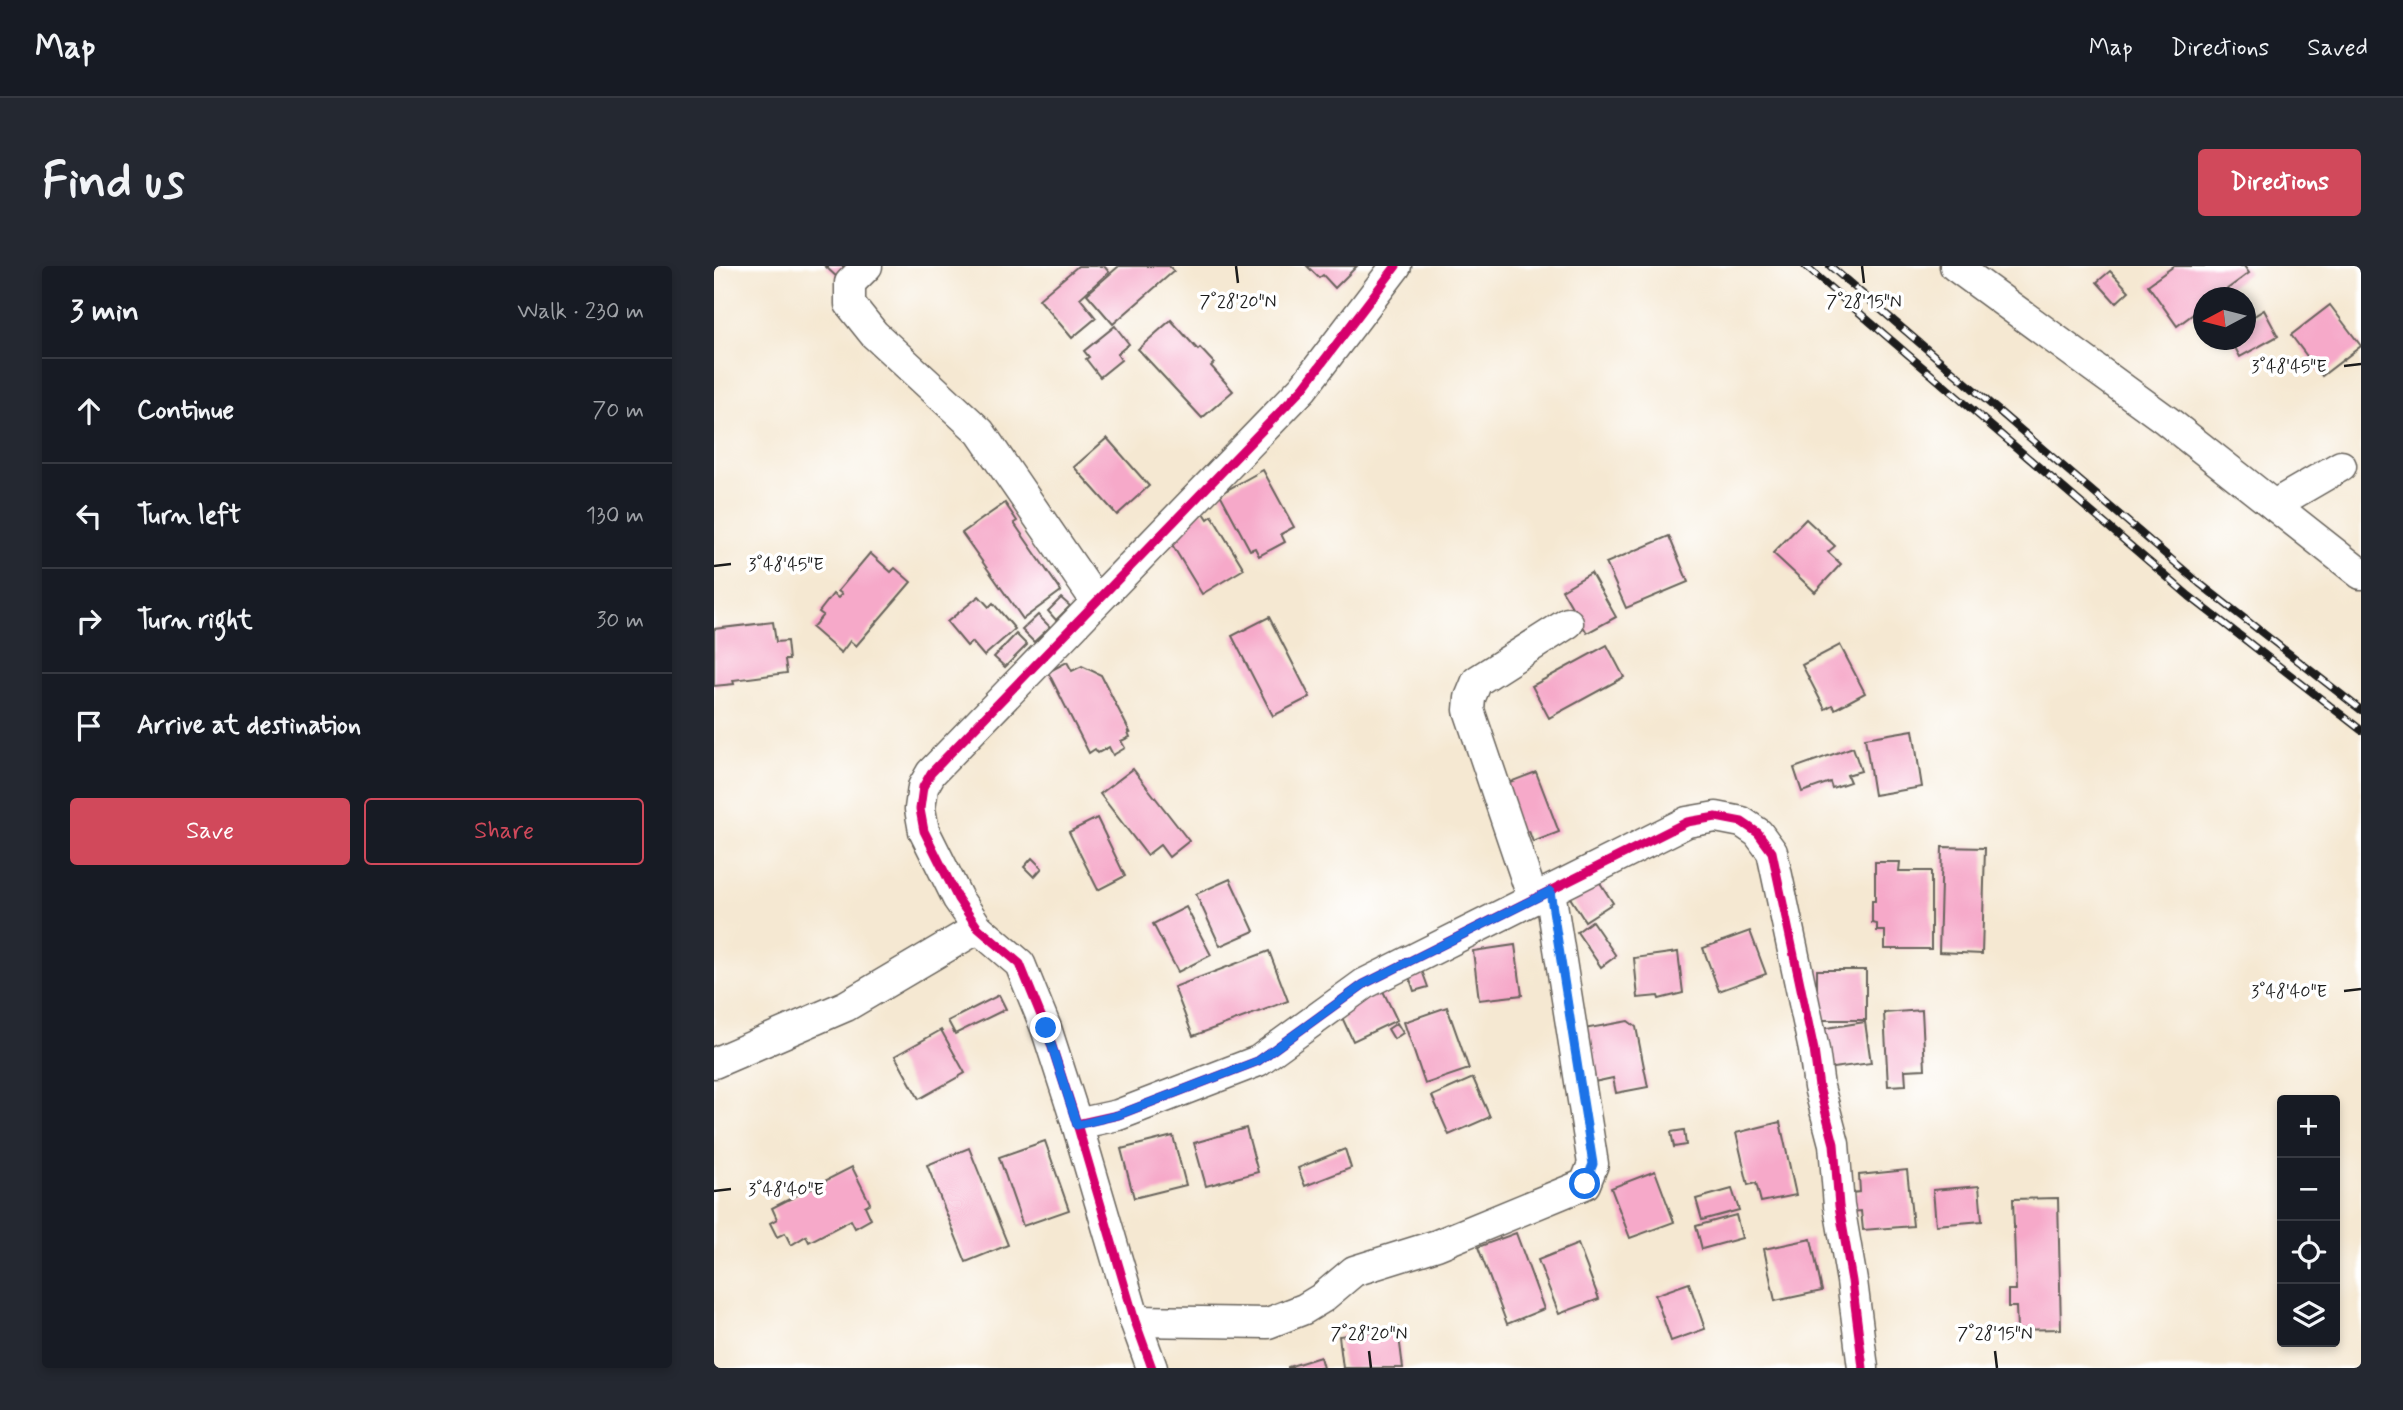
<!DOCTYPE html>
<html lang="en">
<head>
<meta charset="utf-8">
<style>
  :root { --surface:#171b24; --page:#242831; --text:#f1f3f6; --muted:#9ea1a6; --line:#363941; --accent:#d1495b }
  body { margin:0; font-family:Mynerve,sans-serif; background:var(--page); color:var(--text) }
  .controls { position:absolute; right:21px; bottom:21px; display:grid; overflow:hidden; border-radius:7px; box-shadow:0 4px 10px #0003 }
  .controls button { width:63px; height:63px; display:grid; place-items:center; padding:0; border:0; border-bottom:2px solid var(--line); background:var(--surface); color:var(--text); font:35px sans-serif }
  .compass { position:absolute; left:1479px; top:21px; width:63px; height:63px; border-radius:50%; background:var(--surface); box-shadow:0 4px 10px #0003; rotate:263deg }
  .stop { position:absolute; width:21px; height:21px; margin:-16px; border:5px solid #1a73e8; border-radius:50%; background:#fff }
  .stop.end { background:#1a73e8; border-color:#fff; box-shadow:0 2px 7px #0008 }
  .list { margin:0; padding:0; list-style:none }
  h2 { display:flex; justify-content:space-between; align-items:center; height:91px; margin:0; padding:0 28px; font-size:30px }
  h2 small { font-size:23px; font-weight:400; color:var(--muted) }
  .list li { display:grid; grid-template-columns:46px 1fr auto; gap:21px; align-items:center; box-sizing:border-box; height:105px; padding:0 28px; border-top:2px solid var(--line) }
  .list b { display:block; font-size:26px; white-space:nowrap }
  .list em { font-size:23px; font-style:normal; color:var(--muted) }
  .actions { display:flex; gap:14px; padding:21px 28px }
  .actions a { flex:1; padding:16px 0; border:2px solid var(--accent); border-radius:7px; text-align:center; font-size:24px; color:var(--accent) }
  .actions .main { background:var(--accent); color:#fff }
  .icon { flex:none; width:38px; height:38px; fill:none; stroke:currentColor; stroke-width:2; stroke-linecap:round; stroke-linejoin:round }
  .map { position:relative; flex:none; width:1647px; height:1102px; overflow:hidden; border-radius:7px }
  header { display:flex; align-items:center; gap:42px; box-sizing:border-box; height:98px; padding:0 35px; background:var(--surface); border-bottom:2px solid var(--line) }
  header strong { font-size:33px }
  nav { display:flex; gap:38px; margin-inline-start:auto; font-size:24px }
  .intro { display:flex; align-items:center; justify-content:space-between; box-sizing:border-box; height:168px; padding:0 42px }
  h1 { margin:0; font-size:49px }
  .button { padding:18px 32px; border-radius:7px; background:var(--accent); color:#fff; font-size:24px; font-weight:700 }
  main { display:flex; gap:42px; padding:0 42px }
  aside { flex:1; background:var(--surface); border-radius:7px; box-shadow:0 4px 10px #0003 }
  .map>svg:first-child { display:block }
</style>
</head>
<body>
<header>
<strong>Map</strong>
<nav><a>Map</a><a>Directions</a><a>Saved</a></nav>
</header>
<div class="intro"><h1>Find us</h1><a class="button">Directions</a></div>
<main>
<aside>
<h2>3 min<small>Walk · 230 m</small></h2>
<ul class="list">
<li><svg class="icon" aria-label="ahead" viewBox="0 0 24 24"><path d="M12 20V5M6 11l6-6 6 6"/></svg><div><b>Continue</b></div><em>70 m</em></li>
<li><svg class="icon" aria-label="left" viewBox="0 0 24 24"><path d="M17 20v-9H6M10 6l-5 5 5 5"/></svg><div><b>Turn left</b></div><em>130 m</em></li>
<li><svg class="icon" aria-label="right" viewBox="0 0 24 24"><path d="M7 20v-9h11M14 6l5 5-5 5"/></svg><div><b>Turn right</b></div><em>30 m</em></li>
<li><svg class="icon" aria-label="arrive" viewBox="0 0 24 24"><path d="M6 21V4h12l-3 4 3 4H6"/></svg><div><b>Arrive at destination</b></div></li>
</ul>
<div class="actions"><a class="main">Save</a><a>Share</a></div>
</aside>
<div class="map">
<svg width="1647" height="1102" viewBox="0 0 1647 1102">
  <rect width="100%" height="100%" fill="#fff"/>
  <filter id="ink" filterUnits="userSpaceOnUse"><feTurbulence type="fractalNoise" baseFrequency=".0143" numOctaves="2"/><feDisplacementMap in="SourceGraphic" scale="14" xChannelSelector="R" yChannelSelector="G"/><feConvolveMatrix kernelMatrix="1 2 1 2 8 2 1 2 1" color-interpolation-filters="sRGB"/></filter>
  <filter id="wash" filterUnits="userSpaceOnUse"><feTurbulence type="fractalNoise" baseFrequency=".00686" numOctaves="4" result="noise"/><feDisplacementMap in="SourceGraphic" scale="28" xChannelSelector="R" yChannelSelector="G"/><feGaussianBlur stdDeviation="1.57" result="paint"/><feColorMatrix in="noise" values="0 0 0 0 0 0 0 0 0 0 0 0 0 0 0 0 0 1.4 0 .05"/><feComposite in="paint" operator="in"/></filter>
  <g filter="url(#wash)">
    <rect width="100%" height="100%" fill="#f5e8d2"/>
    <g id="blocks">
      <g fill="#f6a9c9">
        <path d="M 111,0 L 136,0 L 125,13 Z"/>
        <path d="M 364,0 L 390,0 L 395,6 L 366,32 L 382,52 L 358,72 L 325,33 Z"/>
        <path d="M 405,0 L 455,0 L 460,5 L 399,58 L 373,28 Z"/>
        <path d="M 593,0 L 643,0 L 621,22 L 609,9 L 605,12 Z"/>
        <path d="M 1460,0 L 1530,0 L 1535,7 L 1501,32 L 1490,32 L 1490,40 L 1463,60 L 1434,19 Z"/>
        <path d="M 1396,5 L 1415,25 L 1402,37 L 1383,16 Z"/>
        <path d="M 1616,39 L 1647,80 L 1608,110 L 1577,69 Z"/>
        <path d="M 1550,44 L 1564,70 L 1526,91 L 1517,74 L 1532,74 L 1532,55 Z"/>
        <path d="M 457,54 L 484,84 L 486,82 L 500,97 L 497,100 L 519,125 L 488,152 L 424,83 Z"/>
        <path d="M 401,60 L 415,78 L 403,88 L 407,94 L 386,111 L 372,93 L 375,91 L 370,85 Z"/>
        <path d="M 393,172 L 435,220 L 403,249 L 360,201 Z"/>
        <path d="M 549,204 L 580,261 L 567,268 L 571,276 L 545,290 L 541,282 L 536,284 L 506,228 Z"/>
        <path d="M 291,237 L 303,255 L 300,257 L 347,325 L 309,353 L 248,267 Z"/>
        <path d="M 488,244 L 494,253 L 498,250 L 530,303 L 488,328 L 454,272 Z"/>
        <path d="M 1092,253 L 1121,280 L 1114,286 L 1127,298 L 1101,326 L 1059,287 Z"/>
        <path d="M 955,270 L 974,316 L 912,342 L 892,297 Z"/>
        <path d="M 156,287 L 177,306 L 181,302 L 197,316 L 142,380 L 136,375 L 127,387 L 98,362 L 109,349 L 105,346 L 119,328 L 124,332 L 128,328 L 124,325 Z"/>
        <path d="M 877,307 L 902,351 L 873,367 L 848,324 Z"/>
        <path d="M 265,330 L 275,341 L 279,337 L 301,363 L 270,390 L 258,376 L 253,380 L 233,356 Z"/>
        <path d="M 347,332 L 356,340 L 342,354 L 334,345 Z"/>
        <path d="M 324,349 L 336,361 L 320,376 L 308,364 Z"/>
        <path d="M 555,351 L 596,431 L 559,450 L 518,370 Z"/>
        <path d="M 59,356 L 62,376 L 73,375 L 75,394 L 71,394 L 73,407 L 19,414 L 20,418 L 0,420 L 0,363 Z"/>
        <path d="M 302,368 L 313,379 L 291,401 L 280,391 Z"/>
        <path d="M 893,379 L 910,411 L 835,452 L 818,420 Z"/>
        <path d="M 1126,379 L 1151,427 L 1121,443 L 1118,439 L 1111,443 L 1088,399 Z"/>
        <path d="M 353,396 L 358,405 L 368,400 L 387,409 L 416,466 L 414,466 L 416,471 L 407,475 L 411,482 L 399,489 L 395,481 L 384,487 L 381,483 L 375,487 L 334,406 Z"/>
        <path d="M 1199,464 L 1208,521 L 1160,529 L 1151,472 Z"/>
        <path d="M 1139,481 L 1147,505 L 1133,509 L 1136,516 L 1118,522 L 1116,516 L 1088,526 L 1080,502 Z"/>
        <path d="M 419,503 L 475,575 L 455,591 L 446,579 L 433,589 L 386,528 Z"/>
        <path d="M 822,506 L 845,566 L 819,576 L 815,565 L 802,571 L 783,521 Z"/>
        <path d="M 383,552 L 411,610 L 384,624 L 355,566 Z"/>
        <path d="M 1228,581 L 1271,582 L 1268,688 L 1225,686 Z"/>
        <path d="M 318,592 L 328,602 L 320,611 L 310,601 Z"/>
        <path d="M 1161,596 L 1186,596 L 1185,605 L 1217,605 L 1217,683 L 1171,683 L 1171,665 L 1163,665 L 1163,658 L 1158,657 L 1158,635 L 1161,635 Z"/>
        <path d="M 881,609 L 899,637 L 871,655 L 853,627 Z"/>
        <path d="M 516,613 L 540,665 L 506,680 L 482,628 Z"/>
        <path d="M 472,641 L 497,689 L 464,706 L 439,658 Z"/>
        <path d="M 878,655 L 902,690 L 887,701 L 863,666 Z"/>
        <path d="M 1036,665 L 1052,708 L 1005,725 L 989,682 Z"/>
        <path d="M 801,679 L 808,729 L 765,734 L 759,685 Z"/>
        <path d="M 555,685 L 574,735 L 479,770 L 460,721 Z"/>
        <path d="M 964,686 L 969,727 L 945,733 L 944,730 L 924,732 L 920,692 Z"/>
        <path d="M 707,702 L 714,721 L 700,725 L 694,707 Z"/>
        <rect x="1103" y="704" width="49" height="50"/>
        <path d="M 669,725 L 683,754 L 639,775 L 625,745 Z"/>
        <path d="M 285,729 L 292,743 L 241,768 L 234,755 Z"/>
        <path d="M 733,741 L 755,803 L 711,818 L 690,756 Z"/>
        <path d="M 1208,744 L 1211,803 L 1191,804 L 1192,819 L 1174,820 L 1170,747 Z"/>
        <path d="M 914,755 L 922,761 L 934,821 L 902,827 L 899,812 L 880,816 L 870,763 Z"/>
        <path d="M 1151,756 L 1157,797 L 1112,803 L 1106,763 Z"/>
        <path d="M 683,757 L 689,767 L 680,773 L 674,763 Z"/>
        <path d="M 227,764 L 251,807 L 205,833 L 181,790 Z"/>
        <path d="M 759,812 L 776,851 L 735,869 L 718,830 Z"/>
        <path d="M 1066,856 L 1082,929 L 1047,936 L 1042,917 L 1034,919 L 1022,867 Z"/>
        <path d="M 532,862 L 544,906 L 492,920 L 480,877 Z"/>
        <path d="M 970,864 L 972,879 L 960,881 L 957,866 Z"/>
        <path d="M 459,870 L 472,919 L 420,932 L 407,883 Z"/>
        <path d="M 331,875 L 355,944 L 309,960 L 285,891 Z"/>
        <path d="M 255,882 L 294,979 L 252,996 L 213,899 Z"/>
        <path d="M 631,883 L 637,902 L 591,920 L 584,902 Z"/>
        <path d="M 138,901 L 156,937 L 151,940 L 157,953 L 141,962 L 137,954 L 95,976 L 92,970 L 77,979 L 71,967 L 63,971 L 56,957 L 63,953 L 58,942 Z"/>
        <path d="M 1193,904 L 1199,960 L 1149,964 L 1147,945 L 1137,946 L 1136,927 L 1146,926 L 1145,909 Z"/>
        <path d="M 941,905 L 960,956 L 916,972 L 897,922 Z"/>
        <path d="M 1265,920 L 1268,955 L 1222,959 L 1219,924 Z"/>
        <path d="M 1018,923 L 1025,944 L 988,954 L 982,933 Z"/>
        <path d="M 1344,932 L 1347,1063 L 1303,1064 L 1302,1041 L 1294,1041 L 1294,1024 L 1302,1024 L 1299,933 Z"/>
        <path d="M 1022,949 L 1028,972 L 988,983 L 982,960 Z"/>
        <path d="M 802,967 L 830,1043 L 793,1058 L 764,981 Z"/>
        <path d="M 1097,973 L 1108,1025 L 1061,1035 L 1050,983 Z"/>
        <path d="M 864,978 L 885,1033 L 845,1048 L 824,994 Z"/>
        <path d="M 975,1017 L 991,1063 L 957,1075 L 941,1029 Z"/>
        <path d="M 684,1062 L 689,1102 L 629,1102 L 625,1070 Z"/>
        <path d="M 606,1091 L 609,1102 L 574,1102 L 574,1101 Z"/>
      </g>
    </g>
  </g>
  <g filter="url(#ink)">
    <use href="#blocks" fill-opacity="0" stroke="#68635c" stroke-width="2"/>
    <g fill="none" stroke-linecap="round" stroke-linejoin="round">
      <g stroke="#68635c" stroke-width="33">
        <g id="minor">
          <path d="M 153,0 L 136,17 L 136,38 L 160,68 L 266,166 L 382,335"/>
          <path d="M 1241,0 L 1452,154 L 1647,308"/>
          <path d="M 1560,239 L 1627,200"/>
          <path d="M 819,633 L 755,444 L 756,432 L 763,415 L 854,357"/>
          <path d="M 0,797 L 132,740 L 264,662"/>
          <path d="M 363,858 L 404,849 L 544,795 L 650,718 L 973,556 L 1002,551 L 1028,556 L 1044,567 L 1058,586 L 1100,784 L 1105,821 L 1120,878 L 1125,940 L 1138,1015 L 1149,1102"/>
          <path d="M 421,1055 L 554,1057 L 590,1043 L 608,1032 L 640,1005 L 723,979 L 871,918 L 879,898 L 836,625"/>
          <path d="M 438,1102 L 421,1055 L 363,858 L 332,762 L 306,698 L 264,662 L 244,633 L 210,565 L 206,543 L 209,521 L 217,507 L 589,122 L 682,0"/>
        </g>
      </g>
      <use href="#minor" stroke="#fff" stroke-width="30"/>
      <g stroke="#1c1c1c" stroke-width="8">
        <g id="rail">
          <path d="M 1091,0 L 1475,330 L 1647,464"/>
          <path d="M 1116,0 L 1485,317 L 1647,444"/>
        </g>
      </g>
      <use href="#rail" stroke="#fff" stroke-width="5" stroke-dasharray="16" stroke-linecap="butt"/>
      <g stroke="#fff" stroke-width="13">
        <g id="cycleway">
          <path d="M 363,858 L 404,849 L 544,795 L 650,718 L 973,556 L 1002,551 L 1028,556 L 1044,567 L 1058,586 L 1100,784 L 1105,821 L 1120,878 L 1125,940 L 1138,1015 L 1149,1102"/>
          <path d="M 438,1102 L 421,1055 L 363,858 L 332,762 L 306,698 L 264,662 L 244,633 L 210,565 L 206,543 L 209,521 L 217,507 L 589,122 L 682,0"/>
        </g>
      </g>
      <use href="#cycleway" stroke="#d6006c" stroke-width="9"/>
    </g>
  </g>
  <g fill="none" stroke-linecap="round" stroke-linejoin="round" filter="url(#ink)">
    <path stroke="#1a73e8" stroke-width="9" d="M 332,762 L 363,859 L 404,849 L 544,795 L 650,718 L 836,625 L 879,898 L 871,918"/>
  </g>
  <path fill="none" stroke="#1c1c1c" stroke-width="2.5" d="M 522,0 L 524,17M 1148,0 L 1150,17M 1630,100 L 1647,98M 0,300 L 17,298M 1630,725 L 1647,723M 0,925 L 17,923M 655,1085 L 657,1102M 1281,1085 L 1283,1102"/>
  <g font-size="18" text-anchor="middle" fill="#1c1c1c" stroke="#fff" stroke-width="7" stroke-linejoin="round" paint-order="stroke">
    <text x="524" y="41">7°28'20"N</text>
    <text x="1150" y="41">7°28'15"N</text>
    <text x="1575" y="106">3°48'45"E</text>
    <text x="72" y="304">3°48'45"E</text>
    <text x="1575" y="731">3°48'40"E</text>
    <text x="72" y="929">3°48'40"E</text>
    <text x="655" y="1073">7°28'20"N</text>
    <text x="1281" y="1073">7°28'15"N</text>
  </g>
</svg>
<div class="controls">
<button>+</button>
<button>−</button>
<button><svg class="icon" aria-label="locate" viewBox="0 0 24 24"><circle cx="12" cy="12" r="6"/><path d="M12 2v4M12 18v4M2 12h4M18 12h4"/></svg></button>
<button><svg class="icon" aria-label="layers" viewBox="0 0 24 24"><path d="M12 4l9 5-9 5-9-5zM3 14l9 5 9-5"/></svg></button>
</div>
<svg class="compass" viewBox="-18 -18 36 36"><path d="M0-13l5 13h-10z" fill="#e53935"/><path d="M0 13l5-13h-10z" fill="#9ea1a6"/></svg>
<div class="stop" style="left:871px;top:918px"></div>
<div class="stop end" style="left:332px;top:762px"></div>
</div>
</main>
</body>
</html>
